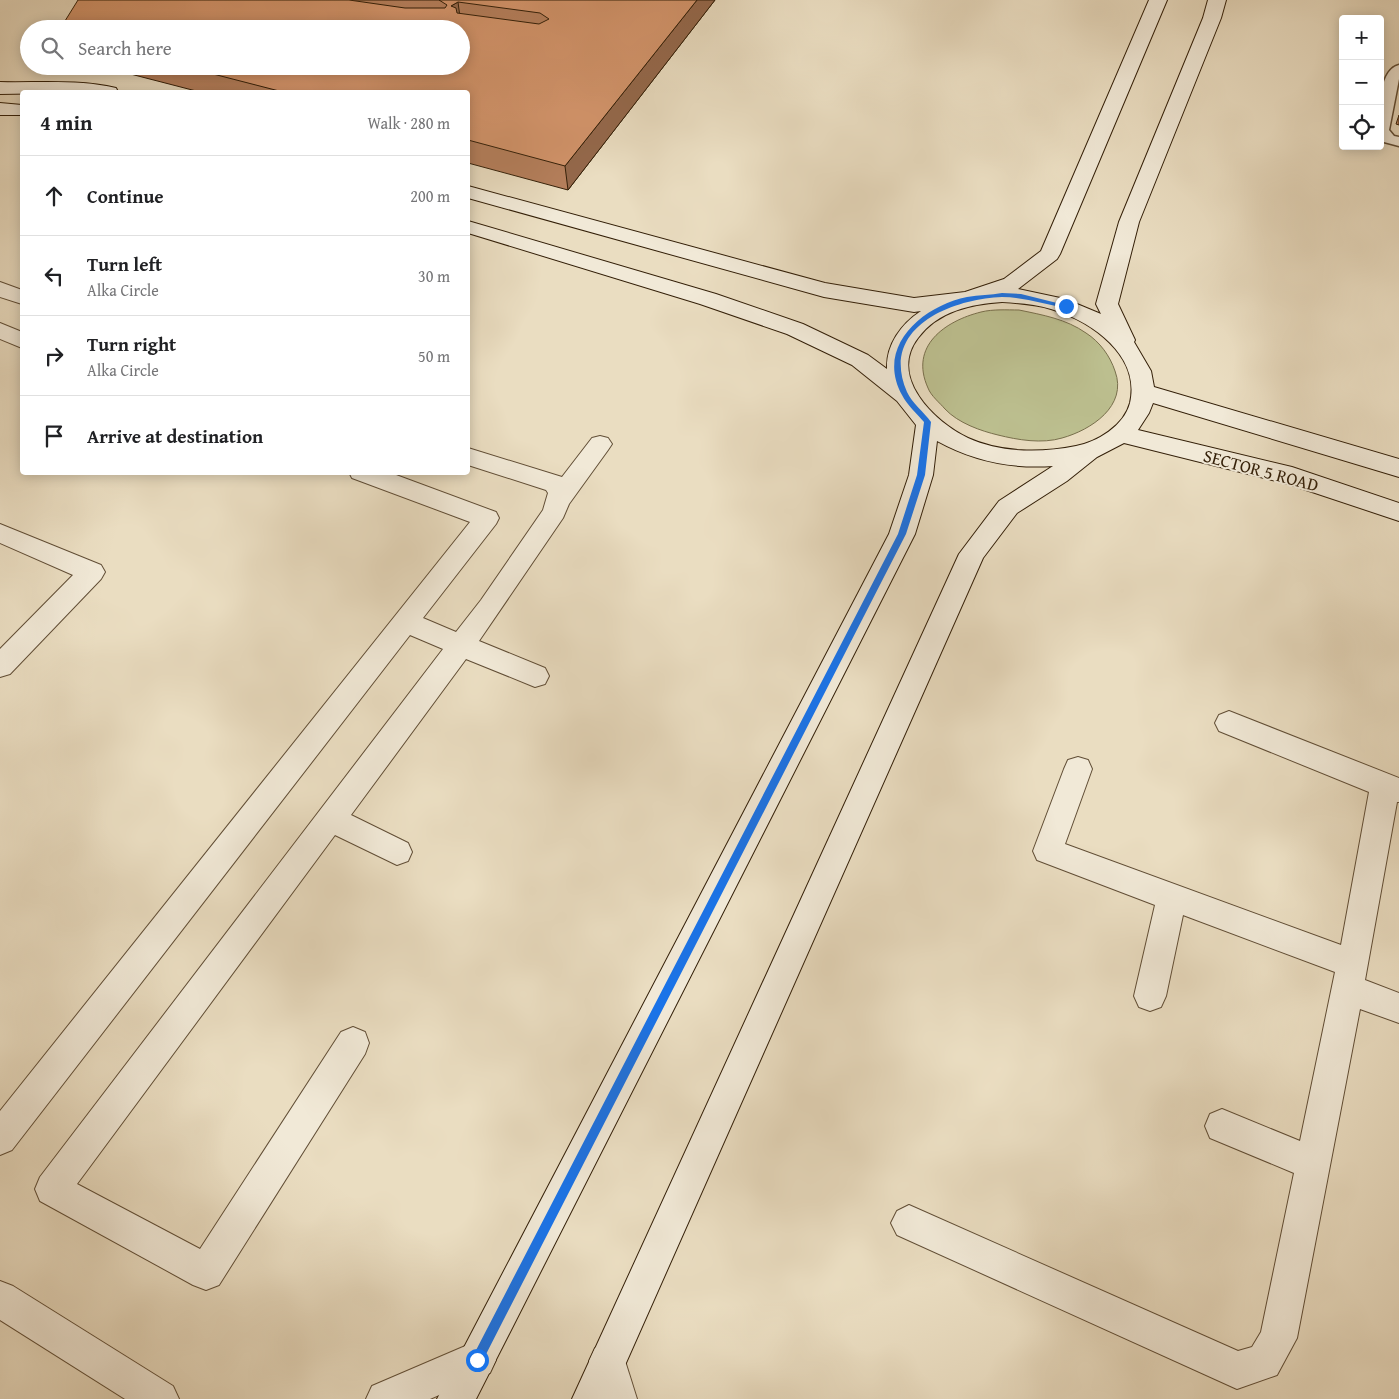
<!DOCTYPE html>
<html lang="en">
<head>
<meta charset="utf-8">
<style>
  :root { --surface:#fff; --page:#f6f6f6; --text:#202124; --muted:#757577; --line:#e0e0e0 }
  body { margin:0; font-family:"Gentium Book Plus",serif; background:var(--page); color:var(--text) }
  .controls { position:absolute; right:15px; top:15px; display:grid; overflow:hidden; border-radius:5px; box-shadow:0 2px 12px #0003 }
  .controls button { width:45px; height:45px; display:grid; place-items:center; padding:0; border:0; border-bottom:1px solid var(--line); background:var(--surface); color:var(--text); font:25px sans-serif }
  .stop { position:absolute; width:15px; height:15px; margin:-11px; border:4px solid #1a73e8; border-radius:50%; background:#fff }
  .stop.end { background:#1a73e8; border-color:#fff; box-shadow:0 1px 5px #0008 }
  .list { margin:0; padding:0; list-style:none }
  h2 { display:flex; justify-content:space-between; align-items:center; height:65px; margin:0; padding:0 20px; font-size:21px }
  h2 small { font-size:16px; font-weight:400; color:var(--muted) }
  .list li { display:grid; grid-template-columns:32px 1fr auto; gap:15px; align-items:center; box-sizing:border-box; height:80px; padding:0 20px; border-top:1px solid var(--line) }
  .list b { display:block; font-size:19px; white-space:nowrap }
  .list p { margin:0; font-size:16px; white-space:nowrap; color:var(--muted) }
  .list em { font-size:16px; font-style:normal; color:var(--muted) }
  .icon { flex:none; width:28px; height:28px; fill:none; stroke:currentColor; stroke-width:2; stroke-linecap:round; stroke-linejoin:round }
  .map { position:relative; flex:none; width:1399px; height:1399px; overflow:hidden }
  .search { position:absolute; background:var(--surface); box-shadow:0 2px 12px #0003; left:20px; top:20px; width:450px; height:55px; display:flex; align-items:center; gap:12px; box-sizing:border-box; padding:0 18px; border-radius:28px; color:var(--muted); font-size:19px }
  .panel { position:absolute; background:var(--surface); box-shadow:0 2px 12px #0003; left:20px; top:90px; width:450px; height:385px; border-radius:5px }
  .map>svg:first-child { display:block }
</style>
</head>
<body>
<div class="map">
<svg width="1399" height="1399" viewBox="0 0 1399 1399">
  <rect width="100%" height="100%" fill="#eaddc1"/>
  <filter id="stains"><feTurbulence type="fractalNoise" baseFrequency=".004" numOctaves="4"/><feColorMatrix values="0 0 0 0 .2 0 0 0 0 .09 0 0 0 0 .02 0 0 0 .5 -.17"/></filter>
  <radialGradient id="worn" r=".72"><stop offset=".6" stop-color="#630" stop-opacity="0"/><stop offset="1" stop-color="#630" stop-opacity=".3"/></radialGradient>
  <path fill="#bcbf8f" stroke="#786f4c" d="M 1019,310 C 1043,315 1066,319 1086,333 C 1100,342 1110,356 1115,371 C 1128,406 1091,430 1062,438 C 1042,444 1018,440 998,435 C 981,431 958,423 945,409 C 940,403 931,396 928,388 C 909,346 945,321 981,312 C 993,309 1007,310 1019,310 Z"/>
  <g fill="none" stroke-linecap="round" stroke-linejoin="round">
    <g stroke="#614e36" stroke-width="3">
      <path id="lane" d="M 1399,65 L 1399,79 L 1389,130 L 1394,136 L 1399,137 L 1399,146 L 1384,142 L 1380,138 C 1380,119 1376,71 1399,65 Z"/>
    </g>
    <g stroke="#614e36" stroke-width="2">
      <g id="street">
        <path d="M 0,282 L 22,290 L 22,304 L 0,297 Z"/>
        <path d="M 0,323 L 22,332 L 22,348 L 0,339 Z"/>
        <path d="M 600,436 L 608,438 L 612,444 L 608,450 L 569,504 L 563,518 L 479,641 L 545,668 L 549,676 L 545,684 L 535,687 L 466,659 L 351,815 L 408,843 L 412,852 L 408,861 L 397,865 L 335,835 L 77,1184 L 200,1249 L 341,1032 L 353,1027 L 365,1032 L 369,1043 L 365,1054 L 219,1285 L 206,1290 L 193,1285 L 40,1201 L 35,1189 L 40,1177 L 443,649 L 410,635 L 12,1150 L 0,1155 L 0,1111 L 470,522 L 352,478 L 349,472 L 388,472 L 496,512 L 499,518 L 496,524 L 423,618 L 456,632 L 481,600 L 543,510 L 548,493 L 546,490 L 468,465 L 468,448 L 562,477 L 592,438 Z"/>
        <path d="M 0,524 L 101,565 L 105,572 L 101,579 L 10,674 L 0,677 L 0,649 L 73,575 L 0,543 Z"/>
        <path d="M 1229,711 L 1399,778 L 1399,802 L 1397,802 L 1365,980 L 1399,993 L 1399,1023 L 1360,1009 L 1297,1338 L 1277,1375 L 1237,1389 L 897,1235 L 891,1223 L 897,1211 L 909,1205 L 1238,1351 L 1252,1347 L 1261,1332 L 1294,1173 L 1210,1138 L 1205,1126 L 1210,1114 L 1222,1109 L 1300,1141 L 1335,972 L 1183,915 L 1166,996 L 1161,1007 L 1150,1011 L 1139,1007 L 1134,996 L 1155,905 L 1037,860 L 1033,851 L 1064,769 L 1068,760 L 1078,757 L 1088,760 L 1092,769 L 1065,844 L 1341,945 L 1369,792 L 1219,731 L 1215,723 L 1219,715 Z"/>
        <path d="M 0,1281 L 13,1286 L 173,1386 L 179,1399 L 125,1399 L 0,1320 Z"/>
        <path d="M 477,1341 L 490,1347 L 496,1360 L 490,1373 L 430,1399 L 366,1399 L 372,1386 Z"/>
        <path d="M 608,1342 L 621,1348 L 637,1399 L 599,1399 L 589,1361 L 595,1348 Z"/>
      </g>
    </g>
    <g stroke="#331f08" stroke-width="2">
      <g id="secondary">
        <path d="M 1149,0 L 1167,0 L 1060,254 L 1057,259 L 1018,289 L 1065,299 L 1101,314 L 1096,304 L 1119,222 L 1203,18 L 1208,0 L 1226,0 L 1221,18 L 1139,222 L 1118,304 L 1135,340 L 1134,342 L 1151,371 L 1154,387 L 1399,459 L 1399,477 L 1153,403 L 1149,413 L 1138,430 L 1292,467 L 1399,503 L 1399,521 L 1288,484 L 1124,443 L 1097,457 L 1067,481 L 1017,513 L 983,558 L 610,1399 L 572,1399 L 959,554 L 999,501 L 1053,466 C 1012,469 973,461 937,441 L 933,475 L 915,534 L 476,1399 L 437,1399 L 889,534 L 909,475 L 916,425 L 897,401 L 852,365 L 787,334 L 700,304 L 468,233 L 468,221 L 716,294 L 803,324 L 868,355 L 887,369 C 886,345 901,324 921,311 L 914,312 L 824,297 L 468,198 L 468,186 L 825,283 L 914,298 L 965,292 L 1004,279 L 1041,251 ZM 1002,302 C 1018,303 1035,304 1051,309 C 1091,321 1141,355 1130,403 C 1124,426 1097,442 1076,446 C 1041,453 1001,453 968,438 C 934,422 888,377 918,338 C 938,311 971,304 1002,302 Z"/>
        <path d="M 0,82 C 38,83 79,79 116,88 L 118,92 L 0,94 Z"/>
        <path d="M 0,103 L 22,105 L 22,115 L 0,115 Z"/>
      </g>
    </g>
    <use href="#lane" fill="#f1e9d7" fill-rule="evenodd"/>
    <use href="#street" fill="#f1e9d7" fill-rule="evenodd"/>
    <use href="#secondary" fill="#f1e9d7" fill-rule="evenodd"/>
  </g>
  <g fill="#b57f5c" stroke="#331f08">
    <path d="M 78,0 L 715,0 L 568,190 L 468,163 L 468,92 L 200,92 L 115,70 L 71,66 L 461,66 Z"/>
    <path d="M 1399,115 L 1399,125 L 1396,124 Z"/>
  </g>
  <g fill="#94684b" stroke="#331f08">
    <path d="M 697,0 L 715,0 L 568,190 L 565,166 Z"/>
    <path d="M 458,2 L 461,25 L 451,6 Z"/>
  </g>
  <path fill="#d3946b" stroke="#331f08" fill-rule="evenodd" d="M 78,0 L 349,0 L 405,8 L 445,8 L 447,5 L 439,0 L 697,0 L 565,166 L 468,140 L 468,92 L 283,92 L 182,66 L 461,66 L 461,29 L 60,29 ZM 458,2 L 540,13 L 549,19 L 539,24 L 457,13 L 456,8 L 451,6 Z"/>
  <path fill="#1a73e8" d="M 1002,293 L 1021,294 L 1069,306 L 1066,308 C 1045,304 1023,297 1002,297 C 951,299 879,328 907,392 C 912,403 924,412 931,422 L 925,475 L 906,534 L 481,1364 L 477,1365 L 473,1364 L 471,1360 L 473,1356 L 898,534 L 917,475 L 924,422 C 917,414 907,405 902,395 C 875,346 923,306 967,297 C 979,295 991,295 1002,293 Z"/>
  <g text-anchor="middle" dominant-baseline="central" stroke-width="4" stroke-linejoin="round" paint-order="stroke">
    <g font-size="18" fill="#331f08" stroke="#f1e9d7">
      <text transform="translate(1261 470) rotate(15)">SECTOR 5 ROAD</text>
    </g>
  </g>
  <rect width="100%" height="100%" filter="url(#stains)"/>
  <rect width="100%" height="100%" fill="url(#worn)"/>
</svg>
<div class="controls">
<button>+</button>
<button>−</button>
<button><svg class="icon" aria-label="locate" viewBox="0 0 24 24"><circle cx="12" cy="12" r="6"/><path d="M12 2v4M12 18v4M2 12h4M18 12h4"/></svg></button>
</div>
<div class="stop" style="left:477px;top:1360px"></div>
<div class="stop end" style="left:1066px;top:306px"></div>
<div class="search"><svg class="icon" aria-label="search" viewBox="0 0 24 24"><circle cx="10" cy="10" r="6"/><path d="M15 15l6 6"/></svg>Search here</div>
<section class="panel">
<h2>4 min<small>Walk · 280 m</small></h2>
<ul class="list">
<li><svg class="icon" aria-label="ahead" viewBox="0 0 24 24"><path d="M12 20V5M6 11l6-6 6 6"/></svg><div><b>Continue</b></div><em>200 m</em></li>
<li><svg class="icon" aria-label="left" viewBox="0 0 24 24"><path d="M17 20v-9H6M10 6l-5 5 5 5"/></svg><div><b>Turn left</b><p>Alka Circle</p></div><em>30 m</em></li>
<li><svg class="icon" aria-label="right" viewBox="0 0 24 24"><path d="M7 20v-9h11M14 6l5 5-5 5"/></svg><div><b>Turn right</b><p>Alka Circle</p></div><em>50 m</em></li>
<li><svg class="icon" aria-label="arrive" viewBox="0 0 24 24"><path d="M6 21V4h12l-3 4 3 4H6"/></svg><div><b>Arrive at destination</b></div></li>
</ul>
</section>
</div>
</body>
</html>
